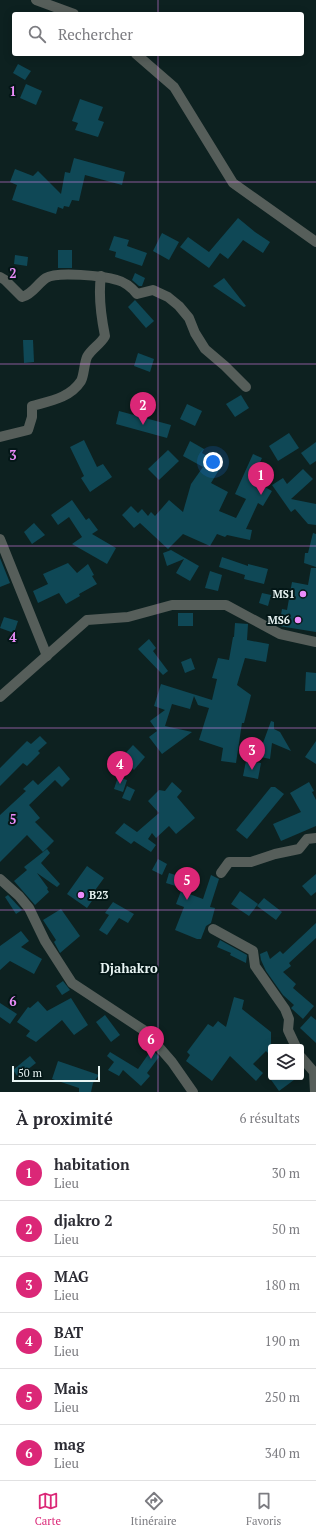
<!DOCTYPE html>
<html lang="fr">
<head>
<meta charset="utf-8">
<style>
  :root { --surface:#fff; --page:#f7f7f7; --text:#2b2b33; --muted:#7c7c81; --line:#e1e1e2; --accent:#db2777 }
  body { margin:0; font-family:"PT Serif",serif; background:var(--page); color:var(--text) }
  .controls { position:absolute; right:12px; bottom:12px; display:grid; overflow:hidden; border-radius:4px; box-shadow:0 2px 10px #0003 }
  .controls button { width:36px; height:36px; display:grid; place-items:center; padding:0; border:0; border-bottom:1px solid var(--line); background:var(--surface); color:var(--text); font:20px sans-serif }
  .scale { position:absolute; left:12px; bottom:10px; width:88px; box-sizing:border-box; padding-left:4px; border:2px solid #e8f4f3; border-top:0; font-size:11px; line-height:14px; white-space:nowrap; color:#e8f4f3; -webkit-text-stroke:3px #041717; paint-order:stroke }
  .you { position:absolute; left:213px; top:462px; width:14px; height:14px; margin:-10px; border:3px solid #fff; border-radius:50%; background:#1a73e8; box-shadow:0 0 0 6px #1a73e833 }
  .badge { display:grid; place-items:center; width:26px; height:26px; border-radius:50%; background:var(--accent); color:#fff; font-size:13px; font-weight:700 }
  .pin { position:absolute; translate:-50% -33px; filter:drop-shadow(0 1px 2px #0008) }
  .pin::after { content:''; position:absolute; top:21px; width:14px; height:12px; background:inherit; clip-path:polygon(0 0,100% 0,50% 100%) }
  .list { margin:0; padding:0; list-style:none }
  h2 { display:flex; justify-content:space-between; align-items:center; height:52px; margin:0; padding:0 16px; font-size:17px }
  h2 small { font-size:13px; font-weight:400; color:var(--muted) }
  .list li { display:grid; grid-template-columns:26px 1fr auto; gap:12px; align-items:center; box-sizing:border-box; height:56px; padding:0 16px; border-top:1px solid var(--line) }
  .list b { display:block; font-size:15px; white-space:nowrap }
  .list p { margin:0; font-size:13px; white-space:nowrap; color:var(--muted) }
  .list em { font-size:13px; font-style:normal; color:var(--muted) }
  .icon { flex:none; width:22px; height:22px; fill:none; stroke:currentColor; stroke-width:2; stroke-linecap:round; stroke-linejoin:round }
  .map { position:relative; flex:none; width:316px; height:1092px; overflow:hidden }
  .search { position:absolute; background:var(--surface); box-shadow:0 2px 10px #0003; left:12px; right:12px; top:12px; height:44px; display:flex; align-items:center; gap:10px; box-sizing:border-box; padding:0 14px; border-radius:4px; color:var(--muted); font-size:15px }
  .sheet { height:388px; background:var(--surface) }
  nav { display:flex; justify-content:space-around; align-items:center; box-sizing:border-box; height:56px; border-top:1px solid var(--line); background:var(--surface); font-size:11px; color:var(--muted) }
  nav a { display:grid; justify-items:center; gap:2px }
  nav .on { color:var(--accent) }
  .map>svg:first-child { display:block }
</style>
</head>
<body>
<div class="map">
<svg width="316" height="1092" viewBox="0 0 316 1092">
  <rect width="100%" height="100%" fill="#0d2120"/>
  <g fill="#0f4856">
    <path d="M 18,64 L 31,71 L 25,80 L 13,73 Z"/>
    <path d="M 26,84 L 42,91 L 36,105 L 20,98 Z"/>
    <path d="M 80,99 L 103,107 L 98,120 L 104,122 L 98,137 L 75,130 L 78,123 L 72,121 Z"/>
    <path d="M 74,158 L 125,172 L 122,185 L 85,175 L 79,201 L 72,200 L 69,207 L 64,206 L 63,209 L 58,207 L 56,214 L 12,200 L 17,185 L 10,182 L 15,169 L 33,176 L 38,171 L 61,194 L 65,172 L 70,173 Z"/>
    <path d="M 238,218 L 255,232 L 270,242 L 263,253 L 243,240 L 228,259 L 220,253 L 209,268 L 180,247 L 188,237 L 209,252 Z"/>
    <path d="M 162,233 L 179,242 L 169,260 L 153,251 Z"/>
    <path d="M 114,236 L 129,240 L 127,246 L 147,253 L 142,266 L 115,257 L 116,252 L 109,250 Z"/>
    <rect x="58" y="250" width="14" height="18"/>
    <path d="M 15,255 L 28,257 L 27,266 L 14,264 Z"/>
    <path d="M 135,273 L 145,278 L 142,286 L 139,286 L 132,280 Z"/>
    <path d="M 224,278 L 246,306 L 244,307 L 213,286 Z"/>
    <path d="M 135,300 L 154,321 L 146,328 L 128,307 Z"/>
    <path d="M 23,340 L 33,340 L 34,362 L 24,363 Z"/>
    <path d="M 138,353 L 154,359 L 150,372 L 134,366 Z"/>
    <path d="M 241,395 L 249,408 L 235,417 L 226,404 Z"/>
    <path d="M 187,404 L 202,411 L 195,426 L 180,419 Z"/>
    <path d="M 119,411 L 171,425 L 167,438 L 116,424 Z"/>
    <path d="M 289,433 L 299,448 L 278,461 L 269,446 Z"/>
    <path d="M 84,440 L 97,467 L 103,464 L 112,477 L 90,492 L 81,478 L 84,476 L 70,447 Z"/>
    <path d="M 190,441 L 204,449 L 202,453 L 222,465 L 211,483 L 228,492 L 219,511 L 236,518 L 246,499 L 235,494 L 253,454 L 262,458 L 252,480 L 272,491 L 263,506 L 258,503 L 246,529 L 252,530 L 250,540 L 227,535 L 225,537 L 217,534 L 210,546 L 183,534 L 168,549 L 140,523 L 134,528 L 122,515 L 131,506 L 138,513 L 142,509 L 148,516 L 151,512 L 155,516 L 169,500 L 183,512 L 191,484 L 203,467 L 183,456 Z"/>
    <path d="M 316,442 L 316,461 L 310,465 L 301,453 Z"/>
    <path d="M 168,450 L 179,461 L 159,480 L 148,469 Z"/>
    <path d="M 303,469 L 313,479 L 291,499 L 316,504 L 316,525 L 308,524 L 295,509 L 291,512 L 272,485 L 283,478 L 287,484 Z"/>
    <path d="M 72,500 L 86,520 L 89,518 L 98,530 L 92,534 L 116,548 L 107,564 L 72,544 L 82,537 L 69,517 L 58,525 L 51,515 Z"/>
    <path d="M 34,523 L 45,535 L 32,544 L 24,532 Z"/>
    <path d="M 313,533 L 316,534 L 316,567 L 304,563 L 305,553 L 308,553 Z"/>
    <path d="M 171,550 L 199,566 L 190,581 L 176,573 L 184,559 L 167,566 L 163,553 Z"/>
    <path d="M 222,557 L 248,566 L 248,564 L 268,569 L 264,584 L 244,579 L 245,575 L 219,567 Z"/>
    <path d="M 0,558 L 10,583 L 0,587 Z"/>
    <path d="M 68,563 L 77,573 L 88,564 L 94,575 L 92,576 L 97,584 L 79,594 L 80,596 L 66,604 L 59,593 L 38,603 L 33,591 L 48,584 L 43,574 Z"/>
    <path d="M 311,568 L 316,568 L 316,632 L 279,626 L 282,609 L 287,610 L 292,582 L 308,585 Z"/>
    <path d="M 210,571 L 222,575 L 218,591 L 205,588 Z"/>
    <path d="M 262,593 L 271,595 L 268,606 L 259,603 Z"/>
    <rect x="178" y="613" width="15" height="13"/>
    <path d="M 4,617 L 18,621 L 14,633 L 0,628 Z"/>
    <path d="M 235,623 L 248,624 L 247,640 L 269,644 L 266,662 L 245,658 L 237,685 L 251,695 L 244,723 L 242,723 L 236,763 L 221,761 L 223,748 L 199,740 L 209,708 L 198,705 L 194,696 L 190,709 L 172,704 L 165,726 L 192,732 L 162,754 L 149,737 L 157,731 L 150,721 L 165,710 L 154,706 L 161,684 L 212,700 L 217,679 L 212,678 L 218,658 L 229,660 L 233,637 L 234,637 Z"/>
    <path d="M 149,639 L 156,648 L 153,651 L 168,671 L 163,675 L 138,649 Z"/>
    <path d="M 191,658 L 195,669 L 185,673 L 181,662 Z"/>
    <path d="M 306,672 L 316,673 L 316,691 L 305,691 Z"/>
    <path d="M 271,721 L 274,722 L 274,729 L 280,732 L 291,751 L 272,743 L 270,759 L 261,757 L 263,743 Z"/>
    <path d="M 40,736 L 47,743 L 38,751 L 40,753 L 27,766 L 23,763 L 0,786 L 0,768 L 27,741 L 31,744 Z"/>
    <path d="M 316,741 L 316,764 L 305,757 Z"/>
    <path d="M 133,745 L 145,757 L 134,770 L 121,758 Z"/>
    <path d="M 246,761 L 261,763 L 258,779 L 243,776 Z"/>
    <path d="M 59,766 L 70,779 L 62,787 L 55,780 L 29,805 L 40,818 L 35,822 L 54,841 L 43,852 L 27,835 L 0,862 L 0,815 L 26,791 L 23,789 L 33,780 L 38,785 Z"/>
    <path d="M 118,777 L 127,780 L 123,792 L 114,789 Z"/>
    <path d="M 172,782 L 182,791 L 177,797 L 195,818 L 176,834 L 169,826 L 156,838 L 152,833 L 148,839 L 156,845 L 151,852 L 134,841 L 131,844 L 115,833 L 124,823 L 137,832 L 159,813 L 148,801 L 159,790 L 165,791 Z"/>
    <path d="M 309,782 L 314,791 L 312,792 L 316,800 L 316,826 L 281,841 L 273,824 L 301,812 L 290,793 Z"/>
    <path d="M 127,786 L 135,790 L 130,801 L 122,798 Z"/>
    <path d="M 271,787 L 275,787 L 284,794 L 247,839 L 236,830 Z"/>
    <path d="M 47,849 L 50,853 L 41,863 L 60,884 L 57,887 L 37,873 L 48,888 L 47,889 L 49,892 L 35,905 L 14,881 L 27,870 L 24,867 Z"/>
    <path d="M 158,859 L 167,864 L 162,875 L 152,870 Z"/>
    <path d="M 87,866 L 104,878 L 93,893 L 96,895 L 87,908 L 67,894 Z"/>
    <path d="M 169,873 L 182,877 L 179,887 L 166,883 Z"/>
    <path d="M 316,874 L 316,892 L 311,896 L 302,886 Z"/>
    <path d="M 211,875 L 219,879 L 210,907 L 215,908 L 211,923 L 206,926 L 201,939 L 197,939 L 175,930 L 184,907 L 176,904 L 181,891 L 203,899 Z"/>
    <path d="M 240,891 L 258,904 L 249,916 L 231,904 Z"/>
    <path d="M 8,895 L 22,910 L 16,914 L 5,897 Z"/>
    <path d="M 264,898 L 282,912 L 276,920 L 257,906 Z"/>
    <path d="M 113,902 L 134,914 L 128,923 L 119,918 L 107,935 L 99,930 L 109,915 L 105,913 Z"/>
    <path d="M 61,909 L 80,936 L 60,953 L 54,942 L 56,940 L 43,920 Z"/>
    <path d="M 316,923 L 316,938 L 289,963 L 291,966 L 283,972 L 296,984 L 293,988 L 314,1006 L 303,1019 L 292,1009 L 291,1008 L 294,1005 L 283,995 L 266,971 L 261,960 L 260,954 L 267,951 L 270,959 L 280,951 L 283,954 Z"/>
    <path d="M 21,931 L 29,941 L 21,947 L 42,959 L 34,974 L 10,961 L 0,970 L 0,946 Z"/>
    <path d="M 220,940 L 247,955 L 246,963 L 230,955 L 231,953 L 217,947 Z"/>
    <path d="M 63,981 L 70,990 L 62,995 L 56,986 Z"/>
    <path d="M 234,997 L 244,1000 L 242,1009 L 271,1032 L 271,1056 L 266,1051 L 253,1064 L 263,1073 L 256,1081 L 230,1056 L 212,1081 L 186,1061 L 190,1055 L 187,1052 L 208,1024 L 213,1027 L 218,1021 L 226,1027 Z"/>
    <path d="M 71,998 L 88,1025 L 74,1035 L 62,1020 L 36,1042 L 26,1036 L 30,1031 L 17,1022 L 28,1007 L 30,1008 L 38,1001 L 47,1011 Z"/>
    <path d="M 0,1003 L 17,1014 L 10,1024 L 0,1017 Z"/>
    <path d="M 105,1015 L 120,1035 L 111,1042 L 96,1022 Z"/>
    <path d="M 311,1016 L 316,1020 L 316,1043 L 300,1028 Z"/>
    <path d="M 152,1049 L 159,1057 L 147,1073 L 150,1076 L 141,1086 L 123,1070 L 119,1076 L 108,1070 L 114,1062 L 107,1056 L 110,1052 L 138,1069 Z"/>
    <path d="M 30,1056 L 36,1063 L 18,1077 L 13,1070 Z"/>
    <path d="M 58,1061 L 99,1075 L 93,1083 L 91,1092 L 79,1092 L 79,1088 L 52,1079 Z"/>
    <path d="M 269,1077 L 298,1077 L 279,1091 Z"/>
  </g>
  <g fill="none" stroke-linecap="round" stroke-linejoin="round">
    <g stroke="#565e5a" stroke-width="10">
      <path d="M 36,0 L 74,14"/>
      <path d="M 136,54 L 174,87 L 233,183 L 316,242"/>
      <path d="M 0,277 L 5,280 L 22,297 C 33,294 37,284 46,278 C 57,271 104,276 117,280 C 125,282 132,288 137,294 L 153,290 L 168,297 L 179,306 L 189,318 L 195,333 L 205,349 L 225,366 L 246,387"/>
      <path d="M 0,437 L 28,430 L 32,417 L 32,406 C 50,401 70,398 81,381 C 84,376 84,364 87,357 C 91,349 101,344 105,336 C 101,316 98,296 101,276"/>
      <path d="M 0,539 L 47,656"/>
      <path d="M 0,697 L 87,620 L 128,617 L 172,605 L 226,605 L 280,634 L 316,642"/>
      <path d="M 221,873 L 229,862 L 251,862 L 275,854 L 299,849 L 307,839 L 316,838"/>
      <path d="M 0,879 L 19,896 L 29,908 L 45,941 L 72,983 L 145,1031 L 172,1062 L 193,1092"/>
      <path d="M 213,929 L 253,951 L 255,966 L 285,1009 L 289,1019 L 288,1030 L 296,1047"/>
      <path d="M 301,1057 L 314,1072 L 315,1092"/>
    </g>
  </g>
  <path fill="none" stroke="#ec8cfb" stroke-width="1" stroke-opacity="0.55" d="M 158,0 L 158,14M 158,54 L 158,1092M 0,182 L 316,182M 0,364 L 316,364M 0,546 L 316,546M 0,728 L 316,728M 0,910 L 316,910"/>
  <g fill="#ec8cfb" stroke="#041717" stroke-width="1.5">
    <circle cx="303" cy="594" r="4"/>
    <circle cx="298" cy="620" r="4"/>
    <circle cx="81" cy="895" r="4"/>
  </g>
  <g text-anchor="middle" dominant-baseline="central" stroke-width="4" stroke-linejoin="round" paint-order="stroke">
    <g font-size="11" font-weight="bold" fill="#e8f4f3" stroke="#041717" text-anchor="end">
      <text x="295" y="594">MS1</text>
      <text x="290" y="620">MS6</text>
      <text x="89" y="895" text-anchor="start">B23</text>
    </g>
    <g font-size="13" font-weight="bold" fill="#e8f4f3" stroke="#041717">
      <text x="129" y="968">Djahakro</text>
    </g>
  </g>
  <g font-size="13" text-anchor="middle" font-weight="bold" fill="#ec8cfb" stroke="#041717" stroke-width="4" stroke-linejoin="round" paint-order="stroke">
    <text x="13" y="96">1</text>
    <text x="13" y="278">2</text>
    <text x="13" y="460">3</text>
    <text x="13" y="642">4</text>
    <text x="13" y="824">5</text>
    <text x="13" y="1006">6</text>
  </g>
</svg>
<div class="controls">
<button><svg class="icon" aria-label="layers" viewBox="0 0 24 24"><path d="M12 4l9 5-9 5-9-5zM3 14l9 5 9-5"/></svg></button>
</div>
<div class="scale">50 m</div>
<div class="you"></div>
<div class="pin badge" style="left:261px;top:495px">1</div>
<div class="pin badge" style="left:143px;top:425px">2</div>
<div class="pin badge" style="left:252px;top:770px">3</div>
<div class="pin badge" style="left:120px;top:784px">4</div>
<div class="pin badge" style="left:187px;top:900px">5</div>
<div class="pin badge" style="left:151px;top:1059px">6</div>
<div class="search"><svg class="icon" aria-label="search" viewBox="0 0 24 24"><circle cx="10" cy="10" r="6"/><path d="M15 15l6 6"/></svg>Rechercher</div>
</div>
<section class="sheet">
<h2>À proximité<small>6 résultats</small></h2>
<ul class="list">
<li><span class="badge">1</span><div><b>habitation</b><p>Lieu</p></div><em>30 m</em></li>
<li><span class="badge">2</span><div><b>djakro 2</b><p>Lieu</p></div><em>50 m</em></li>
<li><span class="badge">3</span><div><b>MAG</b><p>Lieu</p></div><em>180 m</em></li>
<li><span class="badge">4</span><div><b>BAT</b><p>Lieu</p></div><em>190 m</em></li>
<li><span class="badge">5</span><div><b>Mais</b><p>Lieu</p></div><em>250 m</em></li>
<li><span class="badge">6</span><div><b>mag</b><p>Lieu</p></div><em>340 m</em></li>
</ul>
</section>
<nav>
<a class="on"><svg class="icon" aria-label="map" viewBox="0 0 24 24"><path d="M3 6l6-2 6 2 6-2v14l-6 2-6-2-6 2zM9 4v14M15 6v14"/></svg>Carte</a>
<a><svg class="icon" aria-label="directions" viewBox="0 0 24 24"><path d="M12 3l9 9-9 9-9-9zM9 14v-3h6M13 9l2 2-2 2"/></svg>Itinéraire</a>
<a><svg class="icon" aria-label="saved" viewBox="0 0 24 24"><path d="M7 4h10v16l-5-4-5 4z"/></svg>Favoris</a>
</nav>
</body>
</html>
